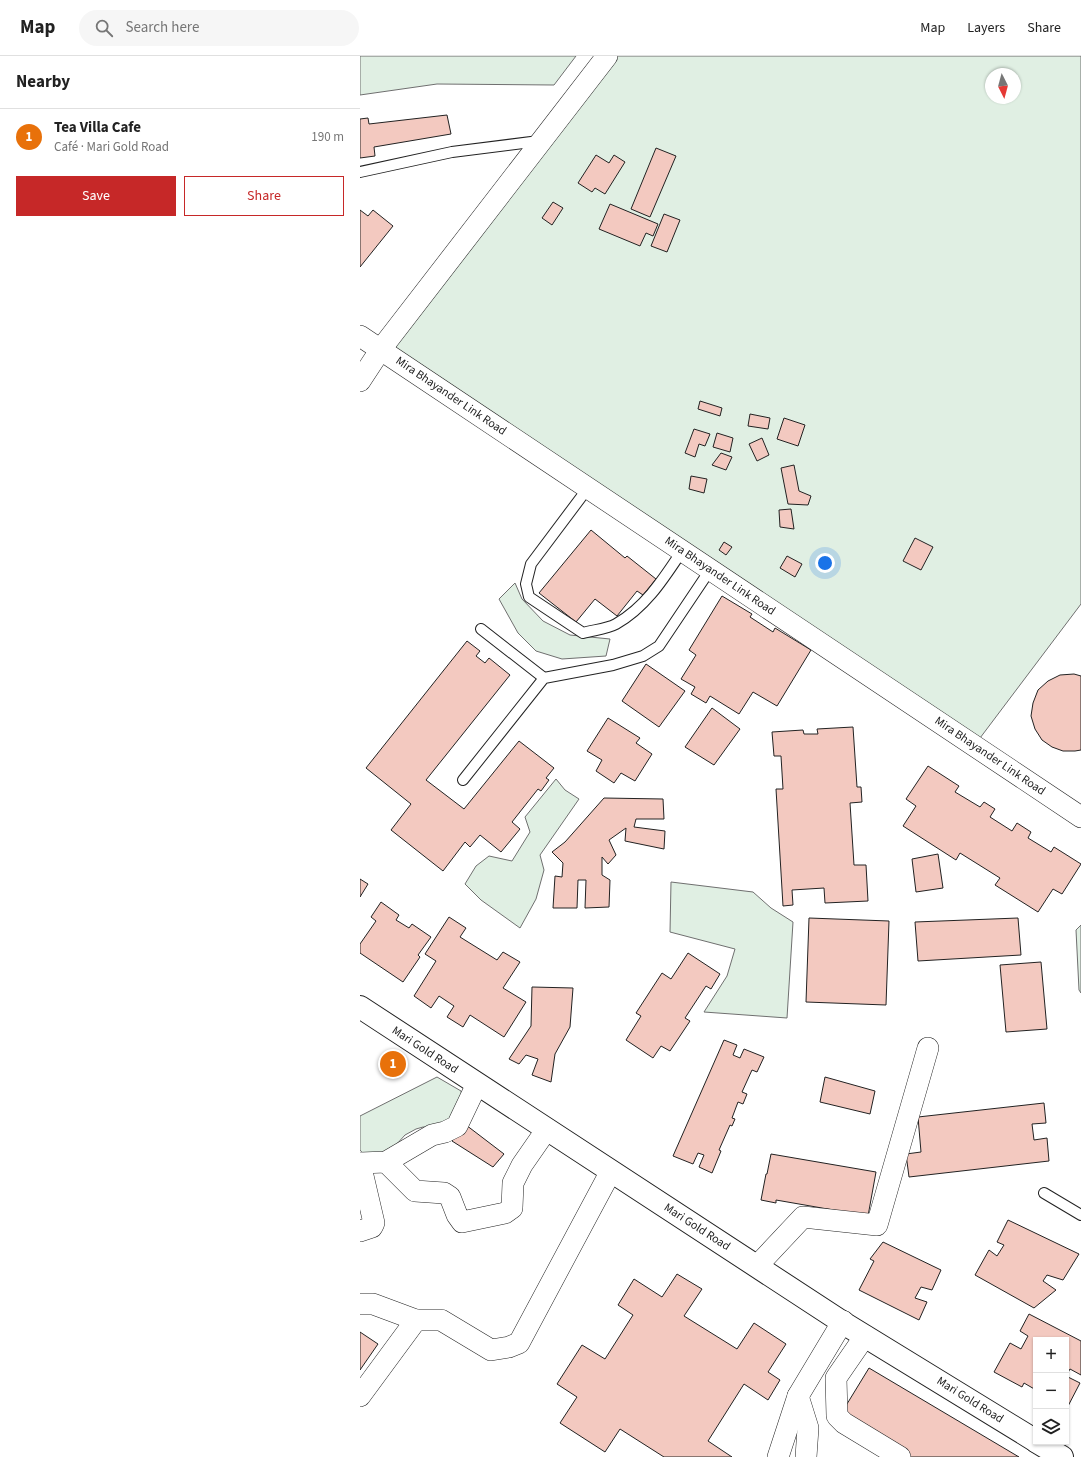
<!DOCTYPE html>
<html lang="en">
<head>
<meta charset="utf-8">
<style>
  :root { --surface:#fff; --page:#f6f6f6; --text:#222; --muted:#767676; --line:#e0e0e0; --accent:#c62828 }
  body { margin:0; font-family:"Source Sans 3",sans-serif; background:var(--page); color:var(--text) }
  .controls { position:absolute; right:12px; bottom:12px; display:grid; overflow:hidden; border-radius:0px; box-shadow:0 1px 3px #0004 }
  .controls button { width:36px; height:36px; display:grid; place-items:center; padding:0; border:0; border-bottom:1px solid var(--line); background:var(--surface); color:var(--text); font:20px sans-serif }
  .compass { position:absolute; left:625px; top:12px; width:36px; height:36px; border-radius:50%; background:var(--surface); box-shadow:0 1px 3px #0004; rotate:174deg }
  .you { position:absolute; left:465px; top:507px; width:14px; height:14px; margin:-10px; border:3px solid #fff; border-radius:50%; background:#1a73e8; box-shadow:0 0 0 6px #1a73e833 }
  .badge { display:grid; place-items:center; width:26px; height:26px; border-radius:50%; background:var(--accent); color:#fff; font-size:13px; font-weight:700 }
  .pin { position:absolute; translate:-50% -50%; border:2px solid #fff; box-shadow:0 1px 4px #0006 }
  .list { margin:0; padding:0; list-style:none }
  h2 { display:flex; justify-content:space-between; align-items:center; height:52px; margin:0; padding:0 16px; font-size:17px }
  h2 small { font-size:13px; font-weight:400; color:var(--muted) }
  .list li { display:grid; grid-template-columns:26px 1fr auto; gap:12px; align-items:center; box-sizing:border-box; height:56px; padding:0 16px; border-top:1px solid var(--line) }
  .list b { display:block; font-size:15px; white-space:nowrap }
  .list p { margin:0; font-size:13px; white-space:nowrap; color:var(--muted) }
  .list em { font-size:13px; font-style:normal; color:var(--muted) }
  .actions { display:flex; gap:8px; padding:12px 16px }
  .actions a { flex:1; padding:9px 0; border:1px solid var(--accent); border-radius:0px; text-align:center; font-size:14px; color:var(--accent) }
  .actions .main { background:var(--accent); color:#fff }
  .icon { flex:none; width:22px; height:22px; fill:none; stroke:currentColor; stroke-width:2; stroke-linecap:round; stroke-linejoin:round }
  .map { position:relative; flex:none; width:721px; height:1401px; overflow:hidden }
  header { display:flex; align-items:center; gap:24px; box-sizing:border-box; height:56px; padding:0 20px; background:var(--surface); border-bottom:1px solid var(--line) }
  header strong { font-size:19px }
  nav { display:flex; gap:22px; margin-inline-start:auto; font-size:14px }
  .search { width:280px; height:36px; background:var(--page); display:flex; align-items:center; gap:10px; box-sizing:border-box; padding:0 14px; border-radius:22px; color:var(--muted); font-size:15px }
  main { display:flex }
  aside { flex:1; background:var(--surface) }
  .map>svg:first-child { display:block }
</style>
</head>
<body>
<header>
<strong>Map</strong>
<div class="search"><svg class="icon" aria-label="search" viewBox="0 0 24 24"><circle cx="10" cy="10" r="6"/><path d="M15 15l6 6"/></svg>Search here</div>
<nav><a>Map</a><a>Layers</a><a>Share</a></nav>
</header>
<main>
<aside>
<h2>Nearby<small></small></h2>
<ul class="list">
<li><span class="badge" style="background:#e8710a">1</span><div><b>Tea Villa Cafe</b><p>Café · Mari Gold Road</p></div><em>190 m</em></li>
</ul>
<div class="actions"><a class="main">Save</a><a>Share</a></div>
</aside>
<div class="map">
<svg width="721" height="1401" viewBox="0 0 721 1401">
  <rect width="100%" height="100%" fill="#fff"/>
  <g fill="#e0efe3" stroke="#6f6f6f" fill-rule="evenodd">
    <path d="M 0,0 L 216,0 L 194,29 L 77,28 L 0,39 Z"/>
    <path d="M 248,0 L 721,0 L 721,548 L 614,690 L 21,293 ZM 631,18 L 655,18 L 655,42 L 631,42 Z"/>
    <path d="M 155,527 L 162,543 L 183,565 L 210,579 L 250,583 L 246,600 L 202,603 L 176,595 L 158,577 L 139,543 Z"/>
    <path d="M 196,723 L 205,734 L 219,743 L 180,799 L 184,814 L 176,843 L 160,872 L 121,844 L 105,828 L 116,810 L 129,800 L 152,805 L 170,776 L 165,761 Z"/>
    <path d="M 311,826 L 393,836 L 411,852 L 433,866 L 427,962 L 344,956 L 367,920 L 375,893 L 310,876 Z"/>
    <path d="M 721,869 L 721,937 L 719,934 L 716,874 Z"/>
    <path d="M 77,1021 L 101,1035 L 103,1047 L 96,1064 L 78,1072 L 63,1071 L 56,1073 L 45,1079 L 35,1090 L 23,1099 L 6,1101 L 0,1094 L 0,1060 Z"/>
  </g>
  <g fill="#f3c9c0" stroke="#222">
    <path d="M 87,59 L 91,78 L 14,91 L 15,100 L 0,102 L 0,63 L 8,62 L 9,68 Z"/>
    <path d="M 296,92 L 316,100 L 290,161 L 271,153 Z"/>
    <path d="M 236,99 L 249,107 L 254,99 L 265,106 L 245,138 L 235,132 L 232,136 L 218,127 Z"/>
    <path d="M 193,146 L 203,152 L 192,169 L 182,162 Z"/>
    <path d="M 250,148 L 298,168 L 293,180 L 286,177 L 280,190 L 239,173 Z"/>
    <path d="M 0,154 L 8,160 L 13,154 L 33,170 L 0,211 Z"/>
    <path d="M 304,158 L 320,164 L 307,196 L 291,190 Z"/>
    <path d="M 340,345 L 362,352 L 360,360 L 338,353 Z"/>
    <path d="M 390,358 L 410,362 L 408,373 L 388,370 Z"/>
    <path d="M 424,362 L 445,369 L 438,390 L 417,383 Z"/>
    <path d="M 334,373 L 350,378 L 345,390 L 339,388 L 335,401 L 325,397 Z"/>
    <path d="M 357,377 L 373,382 L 370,396 L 353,391 Z"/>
    <path d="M 402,382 L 409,399 L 397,405 L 389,388 Z"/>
    <path d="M 361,397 L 372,401 L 366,414 L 352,409 Z"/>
    <path d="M 434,409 L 439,435 L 451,440 L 448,449 L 428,448 L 421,412 Z"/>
    <path d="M 331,420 L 347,423 L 344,437 L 329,433 Z"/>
    <path d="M 431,453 L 434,473 L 420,471 L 419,454 Z"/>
    <path d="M 231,474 L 265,502 L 267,500 L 296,523 L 283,539 L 277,535 L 257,560 L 235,543 L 216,566 L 179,537 Z"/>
    <path d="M 555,482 L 573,491 L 561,514 L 543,505 Z"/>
    <path d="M 364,486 L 372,491 L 366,499 L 359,494 Z"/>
    <path d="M 427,500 L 442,508 L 435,521 L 420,512 Z"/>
    <path d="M 362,540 L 392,558 L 390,561 L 413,576 L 415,572 L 451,594 L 417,650 L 393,636 L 379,658 L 350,640 L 346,647 L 331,638 L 335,631 L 321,623 L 336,599 L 329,594 Z"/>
    <path d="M 107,585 L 120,595 L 116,600 L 125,607 L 129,602 L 150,619 L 66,724 L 104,753 L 159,685 L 194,712 L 186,722 L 189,724 L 181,735 L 178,733 L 152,766 L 160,773 L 141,796 L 120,779 L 110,791 L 105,786 L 83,815 L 31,774 L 51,748 L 6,712 Z"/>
    <path d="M 286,608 L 325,635 L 299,671 L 262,645 Z"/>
    <path d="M 714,618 L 721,620 L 721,694 L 715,695 L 703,695 L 692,691 L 682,684 L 675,673 L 671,660 L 673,647 L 678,634 L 688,625 L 700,619 Z"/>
    <path d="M 352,652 L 380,673 L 354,709 L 325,691 Z"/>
    <path d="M 248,662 L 280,682 L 276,687 L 292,698 L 275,725 L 261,717 L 254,727 L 236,715 L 242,704 L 227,695 Z"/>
    <path d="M 493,671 L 497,731 L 501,731 L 502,746 L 490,747 L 494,809 L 506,809 L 508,845 L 465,847 L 464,832 L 432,834 L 433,849 L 423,850 L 416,733 L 423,733 L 421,700 L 414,700 L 412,676 L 443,674 L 444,678 L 458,678 L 457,673 Z"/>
    <path d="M 568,710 L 599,730 L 595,736 L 620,751 L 624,746 L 635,753 L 630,761 L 652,775 L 657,767 L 671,776 L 668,782 L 691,796 L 694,791 L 721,808 L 702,838 L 693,833 L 678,856 L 635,829 L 640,822 L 600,797 L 596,804 L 543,770 L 556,750 L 546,743 Z"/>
    <path d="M 244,742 L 303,743 L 304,763 L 276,763 L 274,771 L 305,775 L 304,793 L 265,785 L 266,772 L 249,784 L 256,799 L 248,808 L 242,801 L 242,819 L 250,824 L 249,851 L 225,852 L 226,824 L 218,824 L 217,852 L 193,852 L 195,820 L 202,821 L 203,807 L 192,796 L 205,786 Z"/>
    <path d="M 578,798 L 583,832 L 556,836 L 552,803 Z"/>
    <path d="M 0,823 L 8,828 L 0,841 Z"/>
    <path d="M 21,846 L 39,859 L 36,864 L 49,872 L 52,868 L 71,881 L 58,899 L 60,901 L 43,926 L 0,897 L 0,888 L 16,865 L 11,861 Z"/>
    <path d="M 89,861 L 106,872 L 100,881 L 137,904 L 143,896 L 160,906 L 143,932 L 166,946 L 144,981 L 110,959 L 103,971 L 87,961 L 94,950 L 79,940 L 71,952 L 54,940 L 76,905 L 65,898 Z"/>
    <path d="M 449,862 L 529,865 L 526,949 L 446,946 Z"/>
    <path d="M 658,862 L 661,899 L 558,905 L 555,866 Z"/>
    <path d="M 328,897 L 360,918 L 351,933 L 346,930 L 325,962 L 330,965 L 310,995 L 301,990 L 293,1002 L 266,984 L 281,960 L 276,957 L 302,917 L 311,923 Z"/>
    <path d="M 681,906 L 687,973 L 646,976 L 640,909 Z"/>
    <path d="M 172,931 L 213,932 L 210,971 L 195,998 L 191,1026 L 172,1019 L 178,1003 L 166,999 L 159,1008 L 149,1003 L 171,970 Z"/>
    <path d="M 364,984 L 377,989 L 373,999 L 380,1002 L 384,993 L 404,1001 L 397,1016 L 392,1014 L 382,1036 L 387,1038 L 383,1048 L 378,1046 L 372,1062 L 375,1063 L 372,1070 L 370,1069 L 359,1094 L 361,1095 L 352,1117 L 339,1111 L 344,1099 L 338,1097 L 333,1108 L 313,1100 Z"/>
    <path d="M 465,1021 L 515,1035 L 510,1058 L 460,1046 Z"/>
    <path d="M 684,1047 L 686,1067 L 672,1068 L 674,1084 L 687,1082 L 689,1105 L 549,1121 L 546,1098 L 561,1096 L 558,1061 Z"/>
    <path d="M 106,1069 L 144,1098 L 133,1111 L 92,1085 Z"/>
    <path d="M 411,1098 L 516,1116 L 508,1160 L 416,1144 L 416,1147 L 401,1144 L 406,1118 L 407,1118 Z"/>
    <path d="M 648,1164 L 719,1198 L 703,1224 L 687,1219 L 683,1225 L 696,1234 L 674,1252 L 615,1219 L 629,1194 L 637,1200 L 644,1189 L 637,1186 Z"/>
    <path d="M 523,1186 L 581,1214 L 572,1234 L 561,1231 L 555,1242 L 567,1246 L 559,1264 L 499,1234 L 514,1205 L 510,1203 Z"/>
    <path d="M 317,1218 L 342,1233 L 324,1260 L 377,1293 L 394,1267 L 426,1288 L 408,1316 L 420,1324 L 408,1344 L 384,1328 L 348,1385 L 372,1401 L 304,1401 L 260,1373 L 245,1396 L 200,1367 L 217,1341 L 197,1328 L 222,1289 L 245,1303 L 273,1259 L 258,1249 L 274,1223 L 302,1241 Z"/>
    <path d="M 669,1258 L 721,1285 L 721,1319 L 710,1313 L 706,1320 L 720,1327 L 706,1354 L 706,1284 L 676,1284 L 676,1334 L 664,1327 L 662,1331 L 634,1316 L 650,1287 L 661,1293 L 668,1280 L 660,1275 Z"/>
    <path d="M 0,1276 L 18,1288 L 0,1314 Z"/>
    <path d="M 509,1312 L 659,1401 L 546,1401 L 479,1361 Z"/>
  </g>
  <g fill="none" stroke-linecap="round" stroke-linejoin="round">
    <g stroke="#222" stroke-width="12">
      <g id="service">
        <path d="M 0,116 L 92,96 L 179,85"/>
        <path d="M 228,432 L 171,508 L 166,528 L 169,541 L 223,577 C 233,574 247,573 256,568 C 286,551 304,522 322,495"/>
        <path d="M 121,573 L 184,622"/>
        <path d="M 103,724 L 184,622 L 253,609 L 283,600 L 299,590 L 350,514"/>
        <path d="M 684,1137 L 721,1159"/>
      </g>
    </g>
    <g stroke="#222" stroke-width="22">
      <g id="minor">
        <path d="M 0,280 L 721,761"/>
        <path d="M 0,325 L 21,293 L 247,0"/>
        <path d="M 26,1106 L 55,1135 L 84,1137 L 90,1141 L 97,1159 L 102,1166 L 145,1157 L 152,1152 L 153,1127 L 162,1109 L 187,1073"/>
        <path d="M 0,1107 L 26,1106 L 72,1079 L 85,1076 L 97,1070 L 117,1028"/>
        <path d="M 0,1175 L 12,1171 L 14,1167 L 0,1107"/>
        <path d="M 397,1210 L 443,1161 L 517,1169 L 568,992"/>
        <path d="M 0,1248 L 13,1248 L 56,1264 L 81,1264 L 131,1294 L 149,1291 L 159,1287 L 251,1115"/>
        <path d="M 505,1280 L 476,1322 L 477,1360 L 484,1367 L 540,1401"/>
        <path d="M 0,1340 L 56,1264"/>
        <path d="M 438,1340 L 448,1372 L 446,1401"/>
        <path d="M 418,1401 L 438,1340 L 483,1265"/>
      </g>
    </g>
    <g stroke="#222" stroke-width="24">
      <g id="tertiary">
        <path d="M 0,951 L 485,1268 L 676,1385"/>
        <path d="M 677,1386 L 702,1401"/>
      </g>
    </g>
    <use href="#service" stroke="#fff" stroke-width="10"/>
    <use href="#minor" stroke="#fff" stroke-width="21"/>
    <use href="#tertiary" stroke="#fff" stroke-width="22"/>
  </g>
  <g text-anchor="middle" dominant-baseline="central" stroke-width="3" stroke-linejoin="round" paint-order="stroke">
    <g font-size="12" fill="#222" stroke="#fff">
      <text transform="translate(91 340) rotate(34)">Mira Bhayander Link Road</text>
      <text transform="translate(360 520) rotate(34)">Mira Bhayander Link Road</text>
      <text transform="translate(630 700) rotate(34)">Mira Bhayander Link Road</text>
      <text transform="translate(65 994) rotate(33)">Mari Gold Road</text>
      <text transform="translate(337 1171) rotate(33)">Mari Gold Road</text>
      <text transform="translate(610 1344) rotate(32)">Mari Gold Road</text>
    </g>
  </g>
</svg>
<div class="controls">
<button>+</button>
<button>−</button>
<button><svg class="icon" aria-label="layers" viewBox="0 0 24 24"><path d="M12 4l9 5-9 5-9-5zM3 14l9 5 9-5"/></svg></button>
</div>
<svg class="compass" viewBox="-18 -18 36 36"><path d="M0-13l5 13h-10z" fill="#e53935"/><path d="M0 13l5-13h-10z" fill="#767676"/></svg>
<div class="you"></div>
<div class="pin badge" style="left:33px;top:1008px;background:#e8710a">1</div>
</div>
</main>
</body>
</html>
